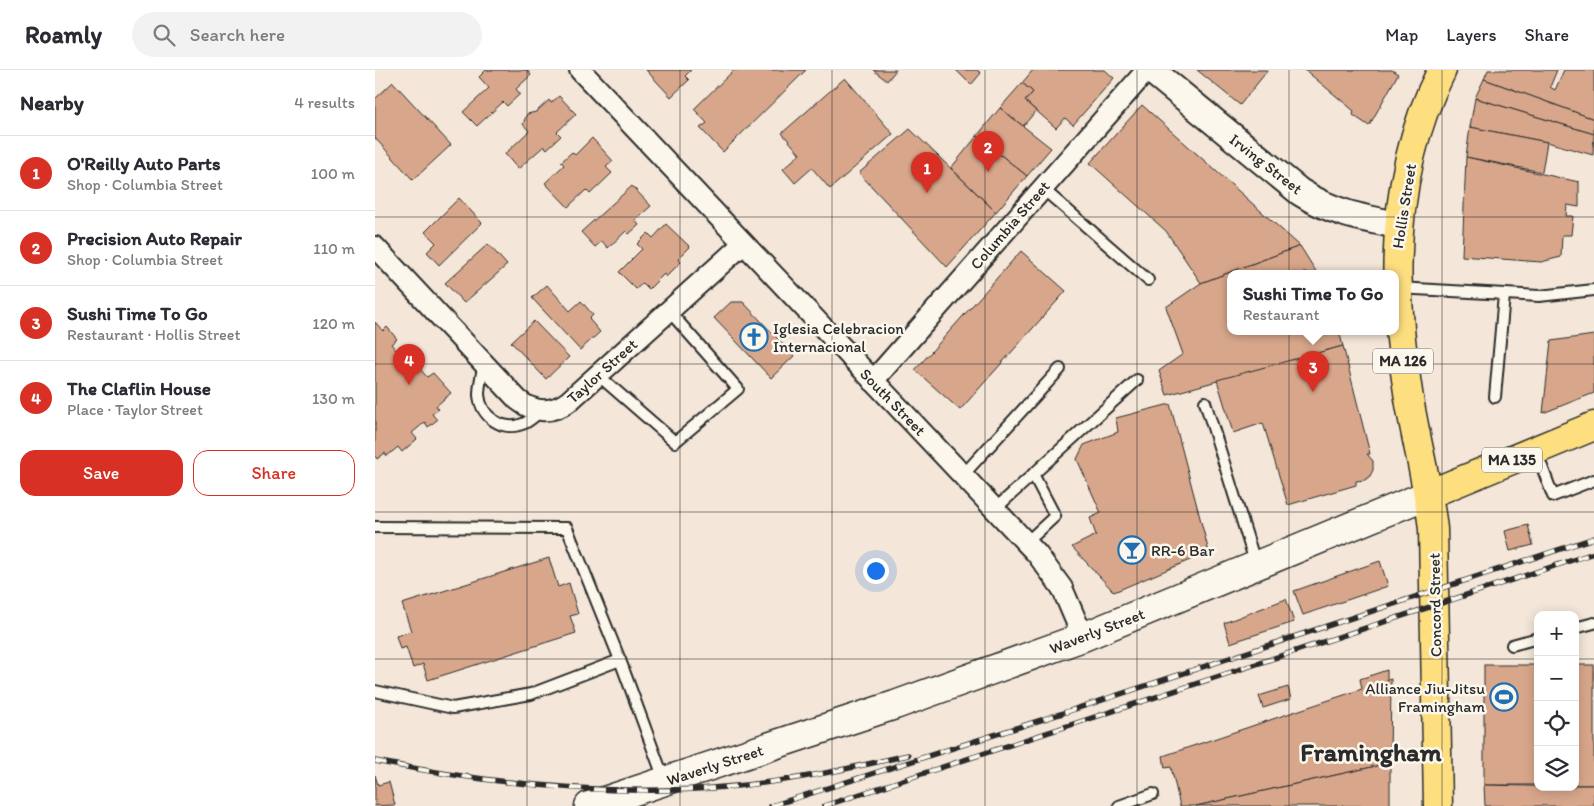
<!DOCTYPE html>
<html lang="en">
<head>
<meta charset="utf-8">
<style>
  :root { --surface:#fff; --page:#f2f2f3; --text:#2b2b33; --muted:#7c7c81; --line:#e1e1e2; --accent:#d93025 }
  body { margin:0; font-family:Itim,sans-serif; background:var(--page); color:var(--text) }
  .controls { position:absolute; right:15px; bottom:15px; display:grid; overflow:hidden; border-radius:10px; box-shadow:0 2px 12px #0003 }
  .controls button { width:45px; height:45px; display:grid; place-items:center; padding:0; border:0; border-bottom:1px solid var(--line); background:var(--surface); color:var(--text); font:25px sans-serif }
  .you { position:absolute; left:500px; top:500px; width:18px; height:18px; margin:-12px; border:4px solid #fff; border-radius:50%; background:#1a73e8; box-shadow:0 0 0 8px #1a73e833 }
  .badge { display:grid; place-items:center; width:32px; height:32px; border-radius:50%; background:var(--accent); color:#fff; font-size:16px; font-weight:700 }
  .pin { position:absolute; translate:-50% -41px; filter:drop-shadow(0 1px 2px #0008) }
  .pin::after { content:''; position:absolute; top:26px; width:18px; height:15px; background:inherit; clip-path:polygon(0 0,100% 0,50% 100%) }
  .popup { position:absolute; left:852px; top:200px; width:172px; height:65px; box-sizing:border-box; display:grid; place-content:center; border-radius:10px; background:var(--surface); filter:drop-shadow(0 1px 4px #0005); font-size:16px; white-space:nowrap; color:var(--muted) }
  .popup b { font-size:19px; color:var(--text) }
  .popup::after { content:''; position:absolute; left:50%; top:100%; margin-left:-10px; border:10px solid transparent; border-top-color:var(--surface) }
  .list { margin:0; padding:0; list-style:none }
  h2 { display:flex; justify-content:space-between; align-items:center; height:65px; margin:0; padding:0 20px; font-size:21px }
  h2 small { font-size:16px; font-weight:400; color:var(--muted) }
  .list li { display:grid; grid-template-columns:32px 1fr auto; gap:15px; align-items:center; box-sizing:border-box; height:75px; padding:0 20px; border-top:1px solid var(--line) }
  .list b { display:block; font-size:19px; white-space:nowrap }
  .list p { margin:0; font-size:16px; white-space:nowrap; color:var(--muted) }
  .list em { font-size:16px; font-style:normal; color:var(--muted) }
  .actions { display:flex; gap:10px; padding:15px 20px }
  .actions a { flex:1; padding:11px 0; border:1px solid var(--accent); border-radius:15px; text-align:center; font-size:18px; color:var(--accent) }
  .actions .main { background:var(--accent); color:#fff }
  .icon { flex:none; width:28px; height:28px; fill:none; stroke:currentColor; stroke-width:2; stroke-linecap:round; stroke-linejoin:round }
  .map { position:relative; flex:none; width:1219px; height:736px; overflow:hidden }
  header { display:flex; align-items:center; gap:30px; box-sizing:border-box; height:70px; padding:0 25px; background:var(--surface); border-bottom:1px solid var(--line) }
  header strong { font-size:24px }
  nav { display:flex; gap:28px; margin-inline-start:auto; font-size:18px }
  .search { width:350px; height:45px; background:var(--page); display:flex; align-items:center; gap:12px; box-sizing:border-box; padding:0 18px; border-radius:28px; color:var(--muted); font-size:19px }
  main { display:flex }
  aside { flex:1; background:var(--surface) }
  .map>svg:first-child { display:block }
</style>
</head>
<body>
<header>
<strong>Roamly</strong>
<div class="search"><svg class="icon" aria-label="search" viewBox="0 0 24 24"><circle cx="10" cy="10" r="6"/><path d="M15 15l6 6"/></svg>Search here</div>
<nav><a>Map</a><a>Layers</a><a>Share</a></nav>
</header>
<main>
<aside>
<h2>Nearby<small>4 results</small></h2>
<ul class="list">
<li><span class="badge">1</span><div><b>O'Reilly Auto Parts</b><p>Shop · Columbia Street</p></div><em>100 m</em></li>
<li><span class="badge">2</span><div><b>Precision Auto Repair</b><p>Shop · Columbia Street</p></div><em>110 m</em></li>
<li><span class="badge">3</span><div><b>Sushi Time To Go</b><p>Restaurant · Hollis Street</p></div><em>120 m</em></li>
<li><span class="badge">4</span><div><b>The Claflin House</b><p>Place · Taylor Street</p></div><em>130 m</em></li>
</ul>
<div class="actions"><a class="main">Save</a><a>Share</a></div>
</aside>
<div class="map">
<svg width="1219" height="736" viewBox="0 0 1219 736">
  <rect width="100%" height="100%" fill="#f4e7d9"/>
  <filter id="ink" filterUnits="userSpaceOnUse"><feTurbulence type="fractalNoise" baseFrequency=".02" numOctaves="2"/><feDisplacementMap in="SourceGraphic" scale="10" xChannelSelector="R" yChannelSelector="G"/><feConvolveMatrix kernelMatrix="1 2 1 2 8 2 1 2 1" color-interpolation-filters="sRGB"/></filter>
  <g filter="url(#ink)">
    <g fill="#d8a78b" stroke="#2b2b2b">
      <path d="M 111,0 L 152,0 L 156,5 L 141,19 L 145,24 L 132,36 L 128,32 L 102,56 L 88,42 L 114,18 L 104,7 Z"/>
      <path d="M 271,0 L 316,0 L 310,6 L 314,10 L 296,27 Z"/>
      <path d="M 359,0 L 431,0 L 348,82 L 325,58 L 332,53 L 319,39 Z"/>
      <path d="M 498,0 L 521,0 L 512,11 Z"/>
      <path d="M 581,0 L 602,0 L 606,3 L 596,15 Z"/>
      <path d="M 658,0 L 730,0 L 739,8 L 698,55 L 690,48 L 681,58 L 650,31 L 658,22 L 647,13 Z"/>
      <path d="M 822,0 L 893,0 L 865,35 Z"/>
      <path d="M 930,0 L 1017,0 L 1023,4 L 994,56 L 978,45 L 979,41 Z"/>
      <path d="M 1113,0 L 1182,0 L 1175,17 L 1180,20 L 1189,0 L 1219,0 L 1219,49 L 1109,9 Z"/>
      <path d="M 470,8 L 518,64 L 455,119 L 437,98 L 420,113 L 408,99 L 425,84 L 407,63 Z"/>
      <path d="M 1109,9 L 1219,49 L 1219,64 L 1100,28 Z"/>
      <path d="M 18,12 L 76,75 L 38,110 L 0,68 L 0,29 Z"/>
      <path d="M 647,13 L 658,22 L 650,31 L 661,41 L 648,56 L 625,38 Z"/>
      <path d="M 184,26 L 201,44 L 182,62 L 186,66 L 172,79 L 169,76 L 143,99 L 130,84 L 154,61 L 148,54 L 152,44 L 161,42 L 174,30 L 176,33 Z"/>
      <path d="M 1100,28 L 1219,64 L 1218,85 L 1172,72 L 1095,57 Z"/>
      <path d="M 767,35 L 925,176 L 826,213 L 791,161 L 715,93 Z"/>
      <path d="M 625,38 L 676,78 L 652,106 L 602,66 Z"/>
      <path d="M 1095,57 L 1172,72 L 1167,102 L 1091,87 Z"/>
      <path d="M 535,59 L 621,142 L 572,197 L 484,103 Z"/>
      <path d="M 602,66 L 652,106 L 621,142 L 576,98 Z"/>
      <path d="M 217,68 L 238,91 L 231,97 L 237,103 L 215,124 L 211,120 L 193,137 L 170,113 L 189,95 L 186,92 L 197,82 L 200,85 Z"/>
      <path d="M 1091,87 L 1204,112 L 1204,137 L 1192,135 L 1191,146 L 1198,146 L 1196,165 L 1187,165 L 1186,187 L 1166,192 L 1087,186 Z"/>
      <path d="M 257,116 L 276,136 L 260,150 L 264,155 L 254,164 L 251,161 L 233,178 L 227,171 L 220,177 L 206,162 Z"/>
      <path d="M 84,128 L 107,153 L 64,195 L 52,182 L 61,173 L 50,162 Z"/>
      <path d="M 291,154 L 315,177 L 303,189 L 306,192 L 291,207 L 289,204 L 274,219 L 268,213 L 261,219 L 244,202 L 267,179 L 262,174 L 273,163 L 278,168 Z"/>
      <path d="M 113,174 L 132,195 L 89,233 L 70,213 Z"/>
      <path d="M 925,176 L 942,203 L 856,203 L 856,261 L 964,261 L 968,276 L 792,325 L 784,301 L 808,284 L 791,237 L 826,213 Z"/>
      <path d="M 646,181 L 691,221 L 585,340 L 540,300 Z"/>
      <path d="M 172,215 L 195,241 L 206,231 L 218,245 L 214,249 L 225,262 L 205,280 L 157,228 Z"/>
      <path d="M 356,232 L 368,232 L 419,286 L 396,308 L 339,248 Z"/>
      <path d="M 159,251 L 194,287 L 171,309 L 136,272 Z"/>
      <path d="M 0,252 L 8,261 L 12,257 L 22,269 L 16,274 L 28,288 L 32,284 L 52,307 L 58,303 L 76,323 L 61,336 L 64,339 L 57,344 L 62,350 L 53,357 L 50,352 L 37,363 L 42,369 L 27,382 L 23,377 L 12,386 L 10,383 L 2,389 L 0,386 Z"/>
      <path d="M 1219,265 L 1219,323 L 1168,343 L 1176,271 Z"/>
      <path d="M 968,276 L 995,384 L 992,384 L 998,391 L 998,400 L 995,406 L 990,410 L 981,411 L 981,415 L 913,435 L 888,353 L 858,363 L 842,310 Z"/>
      <path d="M 795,334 L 834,482 L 739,522 L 697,477 L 721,465 L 715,448 L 726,443 L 702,389 L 709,375 L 743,362 L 741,348 Z"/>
      <path d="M 1153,455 L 1158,475 L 1135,481 L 1130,461 Z"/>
      <path d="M 174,488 L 183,517 L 194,513 L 203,544 L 195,546 L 201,563 L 53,610 L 48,594 L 38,598 L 31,577 L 25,579 L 21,566 L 36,561 L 27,534 Z"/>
      <path d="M 1005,491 L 1013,516 L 928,545 L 919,521 Z"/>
      <path d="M 911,529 L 919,552 L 855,573 L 849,553 Z"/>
      <rect x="1109" y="595" width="54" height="120"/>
      <rect x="1200" y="595" width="19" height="120"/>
      <path d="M 1012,600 L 1012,610 L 1016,609 L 1015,693 L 821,736 L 805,736 L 796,697 L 790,698 L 788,686 L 987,619 L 985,609 Z"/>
      <path d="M 913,617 L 916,629 L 888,638 L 884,626 Z"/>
      <path d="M 1015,693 L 1015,736 L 821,736 Z"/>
      <path d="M 0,705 L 3,715 L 14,712 L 20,735 L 0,736 Z"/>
      <path d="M 1109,715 L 1200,717 L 1200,715 L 1219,715 L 1219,736 L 1110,736 Z"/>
    </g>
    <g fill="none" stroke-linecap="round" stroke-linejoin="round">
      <g stroke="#2b2b2b" stroke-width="14">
        <g id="service">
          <path d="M 667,118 L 773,210"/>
          <path d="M 1023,218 L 1164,226 L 1219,220"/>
          <path d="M 109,293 C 107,304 104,314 104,325 C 106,347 128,363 150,353 C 156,350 161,345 166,341"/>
          <path d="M 223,305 L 300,372 L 363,319 L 294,241"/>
          <path d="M 1120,327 L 1129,225"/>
          <path d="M 830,332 L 881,495"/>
          <path d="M 1161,381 L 1178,426 L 1219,410"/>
          <path d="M 588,405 L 685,299"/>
          <path d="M 620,439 L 762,310"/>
          <path d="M 0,457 L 192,458 L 245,590 L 289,709"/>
          <path d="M 652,472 L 680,446 L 658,404"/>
          <path d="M 1200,558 L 1219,553"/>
          <path d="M 1137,575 L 1163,568"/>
          <path d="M 0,621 L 78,638 L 156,624 L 245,590"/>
          <path d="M 744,736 L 778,724"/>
        </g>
      </g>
      <g stroke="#2b2b2b" stroke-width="24">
        <g id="minor">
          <path d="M 205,0 L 662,484 L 687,518 L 708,567"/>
          <path d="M 0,177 L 143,330 C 159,343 177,344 194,331 L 368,174"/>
          <path d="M 498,311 L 772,0"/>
        </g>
      </g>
      <g stroke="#2b2b2b" stroke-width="30">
        <path id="tertiary" d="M 776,0 L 925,122 C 958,143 986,148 1023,155"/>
      </g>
      <g stroke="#2b2b2b" stroke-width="31">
        <path id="secondary" d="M 214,736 L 520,635 L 708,567 L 1054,424"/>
      </g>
      <g stroke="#2b2b2b" stroke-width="31">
        <g id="primary">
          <path d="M 1054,424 L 1219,356"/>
          <path d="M 1063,736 L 1058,459 C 1053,413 1040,368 1033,322 C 1015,214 1016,99 1067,0"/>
        </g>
      </g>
      <use href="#service" stroke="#fbf7ec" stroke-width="10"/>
      <use href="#minor" stroke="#fbf7ec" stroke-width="20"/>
      <use href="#tertiary" stroke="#fbf7ec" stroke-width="26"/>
      <use href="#secondary" stroke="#fbf7ec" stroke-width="28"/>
      <use href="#primary" stroke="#fedf80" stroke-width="28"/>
      <g stroke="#2b2b2b" stroke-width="5.5">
        <g id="rail">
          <path d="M 0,691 C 126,716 260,730 388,713 C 437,707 485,696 533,685"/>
          <path d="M 396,736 L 688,643 L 1219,468"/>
          <path d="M 449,736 L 1219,483"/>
        </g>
      </g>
      <use href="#rail" stroke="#fbf7ec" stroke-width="4" stroke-dasharray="11" stroke-linecap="butt"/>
    </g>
  </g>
  <path fill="none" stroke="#2b2b2b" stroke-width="1" stroke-opacity="0.55" d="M 152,0 L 152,736M 305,0 L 305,736M 457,0 L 457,736M 610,0 L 610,736M 762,0 L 762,736M 914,0 L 914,736M 1067,0 L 1067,736M 0,147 L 1219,147M 0,294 L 1219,294M 0,442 L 1219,442M 0,589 L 1163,589M 1200,589 L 1219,589"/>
  <defs>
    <g id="church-ring" transform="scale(1.4375)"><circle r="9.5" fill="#fbf7ec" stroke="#1f6fb2" stroke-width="1.5"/><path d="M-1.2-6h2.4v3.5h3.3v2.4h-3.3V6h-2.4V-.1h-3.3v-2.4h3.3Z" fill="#1f6fb2"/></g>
    <g id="bar-ring" transform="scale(1.4375)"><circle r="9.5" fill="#fbf7ec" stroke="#1f6fb2" stroke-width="1.5"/><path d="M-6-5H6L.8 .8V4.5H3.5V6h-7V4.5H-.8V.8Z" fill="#1f6fb2"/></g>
    <g id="stadium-ring" transform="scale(1.4375)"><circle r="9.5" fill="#fbf7ec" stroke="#1f6fb2" stroke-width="1.5"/><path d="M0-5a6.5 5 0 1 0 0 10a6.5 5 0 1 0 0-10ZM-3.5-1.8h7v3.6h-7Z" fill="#1f6fb2"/></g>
  </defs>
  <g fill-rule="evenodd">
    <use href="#church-ring" x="379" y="267"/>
    <use href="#bar-ring" x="757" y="480"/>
    <use href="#stadium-ring" x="1129" y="627"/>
  </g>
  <g text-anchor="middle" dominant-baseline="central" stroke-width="5" stroke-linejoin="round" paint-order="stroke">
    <g fill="#fbf7ec" stroke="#696865" stroke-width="1">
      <rect x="998" y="278.5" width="60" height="25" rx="4"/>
      <rect x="1107" y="377.5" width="60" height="25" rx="4"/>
    </g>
    <g font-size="15" font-weight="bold" fill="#2b2b2b">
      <text x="1028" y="291">MA 126</text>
      <text x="1137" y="390">MA 135</text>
    </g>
    <g font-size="16" fill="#2b2b2b" stroke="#fbf7ec">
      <text transform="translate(891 94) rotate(38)">Irving Street</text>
      <text transform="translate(1029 136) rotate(-81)">Hollis Street</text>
      <text transform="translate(635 155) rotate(-49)">Columbia Street</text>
      <text transform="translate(227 301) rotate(-42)">Taylor Street</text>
      <text transform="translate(518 332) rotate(46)">South Street</text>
      <text transform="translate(1060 535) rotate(-91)">Concord Street</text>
      <text transform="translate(722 561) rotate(-21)">Waverly Street</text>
      <text transform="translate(340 695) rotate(-18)">Waverly Street</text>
    </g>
    <g font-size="16" fill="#2b2b2b" stroke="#fbf7ec" text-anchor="start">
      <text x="398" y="258">Iglesia Celebracion<tspan x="398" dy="18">Internacional</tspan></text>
      <text x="776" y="480">RR-6 Bar</text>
      <text x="1110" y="618" text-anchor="end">Alliance Jiu-Jitsu<tspan x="1110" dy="18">Framingham</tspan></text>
    </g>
    <g font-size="26" font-weight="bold" fill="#2b2b2b" stroke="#fbf7ec">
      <text x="996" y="682">Framingham</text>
    </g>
  </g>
</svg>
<div class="controls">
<button>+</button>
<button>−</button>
<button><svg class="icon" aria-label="locate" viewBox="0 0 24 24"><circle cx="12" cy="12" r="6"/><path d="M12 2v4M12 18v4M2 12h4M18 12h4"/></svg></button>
<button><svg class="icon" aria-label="layers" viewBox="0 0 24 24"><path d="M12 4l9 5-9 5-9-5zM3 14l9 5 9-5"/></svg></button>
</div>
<div class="you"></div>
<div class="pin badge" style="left:552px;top:123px">1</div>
<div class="pin badge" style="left:613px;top:102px">2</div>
<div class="pin badge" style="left:938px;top:322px">3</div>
<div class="popup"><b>Sushi Time To Go</b>Restaurant</div>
<div class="pin badge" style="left:34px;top:315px">4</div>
</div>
</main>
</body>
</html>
